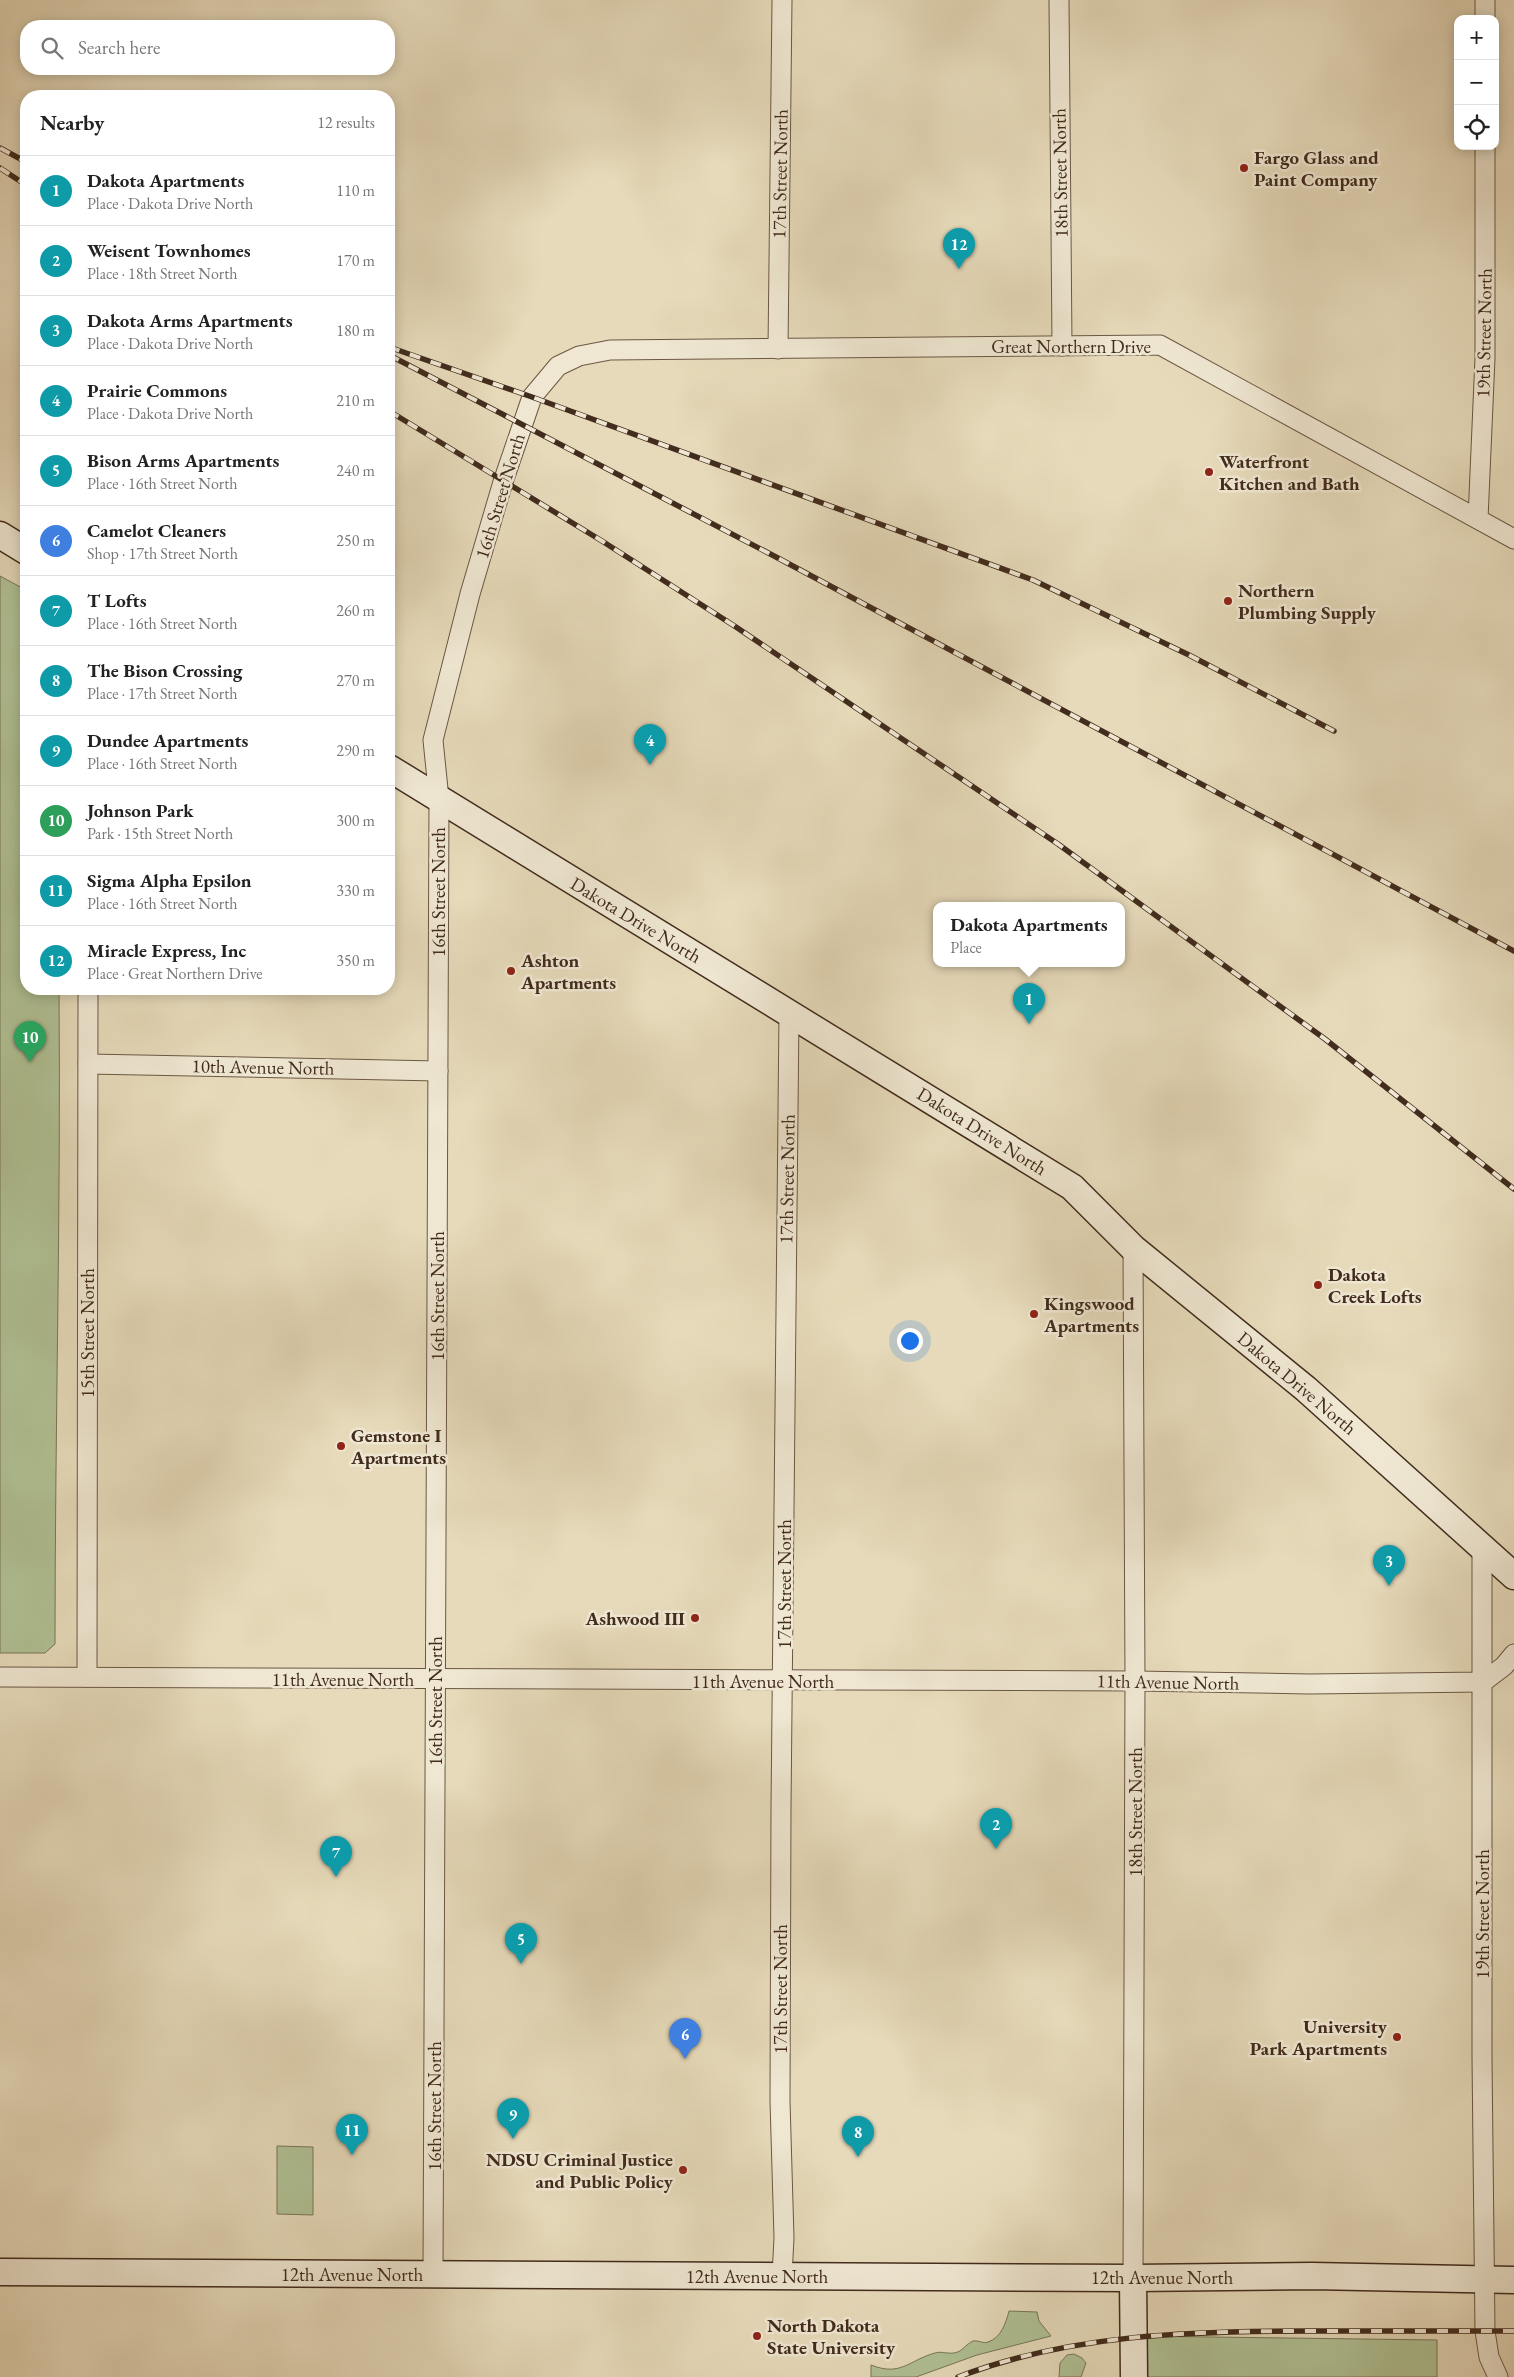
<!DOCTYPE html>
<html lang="en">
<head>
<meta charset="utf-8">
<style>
  :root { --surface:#fff; --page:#f2f2f2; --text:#222; --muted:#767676; --line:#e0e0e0; --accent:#7c3aed }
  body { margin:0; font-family:"EB Garamond",serif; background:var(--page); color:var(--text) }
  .controls { position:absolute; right:15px; top:15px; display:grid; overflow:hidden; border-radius:10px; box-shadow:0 2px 12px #0003 }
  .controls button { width:45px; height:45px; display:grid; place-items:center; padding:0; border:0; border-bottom:1px solid var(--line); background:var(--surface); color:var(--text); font:25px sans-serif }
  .you { position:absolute; left:909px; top:1340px; width:18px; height:18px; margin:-12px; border:4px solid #fff; border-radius:50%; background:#1a73e8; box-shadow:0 0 0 8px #1a73e833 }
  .badge { display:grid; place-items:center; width:32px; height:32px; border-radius:50%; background:var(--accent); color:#fff; font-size:16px; font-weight:700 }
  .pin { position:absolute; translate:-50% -41px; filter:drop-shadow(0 1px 2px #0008) }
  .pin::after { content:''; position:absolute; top:26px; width:18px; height:15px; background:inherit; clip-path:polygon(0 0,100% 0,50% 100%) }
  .popup { position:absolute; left:933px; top:902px; width:192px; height:65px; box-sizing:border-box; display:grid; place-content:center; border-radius:10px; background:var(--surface); filter:drop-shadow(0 1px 4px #0005); font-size:16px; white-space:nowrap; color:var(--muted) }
  .popup b { font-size:19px; color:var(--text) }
  .popup::after { content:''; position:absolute; left:50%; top:100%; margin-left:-10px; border:10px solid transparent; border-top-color:var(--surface) }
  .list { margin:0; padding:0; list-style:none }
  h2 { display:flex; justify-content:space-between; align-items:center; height:65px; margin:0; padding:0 20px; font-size:21px }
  h2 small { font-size:16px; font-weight:400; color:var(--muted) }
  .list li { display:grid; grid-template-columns:32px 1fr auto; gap:15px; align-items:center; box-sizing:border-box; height:70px; padding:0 20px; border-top:1px solid var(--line) }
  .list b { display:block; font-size:19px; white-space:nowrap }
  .list p { margin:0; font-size:16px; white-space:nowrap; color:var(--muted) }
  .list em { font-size:16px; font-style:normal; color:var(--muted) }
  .icon { flex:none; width:28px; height:28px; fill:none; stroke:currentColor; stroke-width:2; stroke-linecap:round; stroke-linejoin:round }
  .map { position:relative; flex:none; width:1514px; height:2377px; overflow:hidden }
  .search { position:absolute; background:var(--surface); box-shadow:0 2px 12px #0003; left:20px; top:20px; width:375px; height:55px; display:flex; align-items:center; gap:12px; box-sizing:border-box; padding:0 18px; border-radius:20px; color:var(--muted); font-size:19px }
  .panel { position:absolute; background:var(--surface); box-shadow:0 2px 12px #0003; left:20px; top:90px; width:375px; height:905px; border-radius:20px }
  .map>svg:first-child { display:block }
</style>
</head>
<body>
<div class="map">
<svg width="1514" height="2377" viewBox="0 0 1514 2377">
  <rect width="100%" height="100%" fill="#e6daba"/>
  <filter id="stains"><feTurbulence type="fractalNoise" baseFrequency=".004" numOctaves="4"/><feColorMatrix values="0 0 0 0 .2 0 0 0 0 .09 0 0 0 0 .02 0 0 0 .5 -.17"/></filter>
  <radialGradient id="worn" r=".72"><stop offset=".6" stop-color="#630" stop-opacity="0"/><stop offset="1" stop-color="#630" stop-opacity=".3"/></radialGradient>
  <g fill="#b0c194" stroke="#797658">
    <path d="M 0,576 L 26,590 L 26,989 L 59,989 C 61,1207 55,1425 55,1644 L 45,1653 L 0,1653 Z"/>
    <path d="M 277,2146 L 313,2147 L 313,2215 L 277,2214 Z"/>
    <path d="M 1009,2311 L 1037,2312 L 1039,2321 L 1051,2336 L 977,2355 L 916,2377 L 871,2377 L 871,2365 C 901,2377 909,2360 935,2353 C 942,2351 947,2354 954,2353 C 962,2352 966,2344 973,2341 C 979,2340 983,2344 988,2342 C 1001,2338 1006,2323 1009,2311 Z"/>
    <path d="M 1135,2336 L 1437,2340 L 1437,2377 L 1134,2377 Z"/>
    <path d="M 1074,2354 L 1082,2358 L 1086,2363 L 1081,2377 L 1059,2377 L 1060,2363 L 1067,2355 Z"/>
  </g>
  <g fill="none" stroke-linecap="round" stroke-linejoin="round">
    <g stroke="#6b5844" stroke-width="21">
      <g id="street">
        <path d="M 1059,0 L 1062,346"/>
        <path d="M 1485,19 L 1485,0"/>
        <path d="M 778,349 L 782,0"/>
        <path d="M 1478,519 L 1485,358 L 1485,146"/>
        <path d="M 88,1064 L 438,1071"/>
        <path d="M 1133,1248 L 1135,1681 L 1133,2278"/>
        <path d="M 1482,1549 L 1482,2057 L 1485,2331 L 1489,2357 L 1498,2377"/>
        <path d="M 0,1677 L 1135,1681 L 1309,1684 L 1483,1682 L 1504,1666 L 1514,1654"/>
        <path d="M 87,1677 L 88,989"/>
        <path d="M 433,2274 L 439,799 L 433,740 L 470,594 L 503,482 L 532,397 L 558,366 L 579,356 L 610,350 L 1160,345 L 1514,539"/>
        <path d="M 782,2276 L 784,2238 L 780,2101 L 781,1808 L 789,1013"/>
      </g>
    </g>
    <g stroke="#422c1d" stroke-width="29">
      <g id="secondary">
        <path d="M 0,535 L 26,551"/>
        <path d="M 389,768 L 1072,1187 L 1133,1248 L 1306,1389 L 1514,1576"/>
        <path d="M 0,2272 L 1133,2278 L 1312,2276 L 1514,2280"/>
        <path d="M 1133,2278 L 1134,2377"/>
      </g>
    </g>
    <use href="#street" stroke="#efe7d2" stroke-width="19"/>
    <use href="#secondary" stroke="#efe7d2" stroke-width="26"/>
    <g stroke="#422c1d" stroke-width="5.5">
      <g id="rail">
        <path d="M 0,148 L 26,162"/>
        <path d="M 0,168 L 26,185"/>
        <path d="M 389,347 L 532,397 L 1033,580 L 1189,655 L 1334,731"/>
        <path d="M 389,355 L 776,557 L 1514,951"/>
        <path d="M 389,411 L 602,541 L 736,627 L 1058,844 L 1325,1039 L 1514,1189"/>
        <path d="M 958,2377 C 1070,2334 1191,2331 1309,2331 C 1378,2331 1446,2331 1514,2331"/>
      </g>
    </g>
    <use href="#rail" stroke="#efe7d2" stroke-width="4" stroke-dasharray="11" stroke-linecap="butt"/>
  </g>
  <g fill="#8f2418" stroke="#efe7d2" stroke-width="2">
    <circle cx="1244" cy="168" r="5"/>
    <circle cx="1209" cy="472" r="5"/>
    <circle cx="1228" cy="601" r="5"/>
    <circle cx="511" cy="971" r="5"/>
    <circle cx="1318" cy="1285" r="5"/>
    <circle cx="1034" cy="1314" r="5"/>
    <circle cx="341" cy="1446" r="5"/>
    <circle cx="695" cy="1618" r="5"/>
    <circle cx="1397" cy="2037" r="5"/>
    <circle cx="683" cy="2170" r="5"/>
    <circle cx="757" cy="2336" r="5"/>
  </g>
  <g text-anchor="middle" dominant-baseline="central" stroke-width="5" stroke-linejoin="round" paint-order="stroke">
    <g font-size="19" font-weight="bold" fill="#422c1d" stroke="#efe7d2" text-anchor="start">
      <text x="1254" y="157">Fargo Glass and<tspan x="1254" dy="22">Paint Company</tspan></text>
      <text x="1219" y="461">Waterfront<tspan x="1219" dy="22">Kitchen and Bath</tspan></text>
      <text x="1238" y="590">Northern<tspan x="1238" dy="22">Plumbing Supply</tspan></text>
      <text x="521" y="960">Ashton<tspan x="521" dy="22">Apartments</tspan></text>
      <text x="1328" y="1274">Dakota<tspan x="1328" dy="22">Creek Lofts</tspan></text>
      <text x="1044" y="1303">Kingswood<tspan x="1044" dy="22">Apartments</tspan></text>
      <text x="351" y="1435">Gemstone I<tspan x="351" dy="22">Apartments</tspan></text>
      <text x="685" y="1618" text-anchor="end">Ashwood III</text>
      <text x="1387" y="2026" text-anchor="end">University<tspan x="1387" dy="22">Park Apartments</tspan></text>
      <text x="673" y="2159" text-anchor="end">NDSU Criminal Justice<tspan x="673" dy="22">and Public Policy</tspan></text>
      <text x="767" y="2325">North Dakota<tspan x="767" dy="22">State University</tspan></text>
    </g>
    <g font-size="19" fill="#422c1d" stroke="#efe7d2">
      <text transform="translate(1060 173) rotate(-91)">18th Street North</text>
      <text transform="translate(780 174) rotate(-89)">17th Street North</text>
      <text transform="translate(1484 333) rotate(-89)">19th Street North</text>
      <text x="1071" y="346">Great Northern Drive</text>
      <text transform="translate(500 496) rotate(-73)">16th Street North</text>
      <text transform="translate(438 892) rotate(-90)">16th Street North</text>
      <text transform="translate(636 920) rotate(31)">Dakota Drive North</text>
      <text transform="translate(263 1067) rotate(1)">10th Avenue North</text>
      <text transform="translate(982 1131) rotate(32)">Dakota Drive North</text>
      <text transform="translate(787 1179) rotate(-89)">17th Street North</text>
      <text transform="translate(437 1296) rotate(-90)">16th Street North</text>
      <text transform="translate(87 1333) rotate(-90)">15th Street North</text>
      <text transform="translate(1297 1383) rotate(40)">Dakota Drive North</text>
      <text transform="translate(784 1584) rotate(-90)">17th Street North</text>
      <text x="343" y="1679">11th Avenue North</text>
      <text x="763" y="1681">11th Avenue North</text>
      <text transform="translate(1168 1682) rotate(1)">11th Avenue North</text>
      <text transform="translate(435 1701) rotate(-90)">16th Street North</text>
      <text transform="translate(1135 1812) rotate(-90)">18th Street North</text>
      <text transform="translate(1482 1914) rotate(-90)">19th Street North</text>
      <text transform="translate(780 1989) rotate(-90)">17th Street North</text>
      <text transform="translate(434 2106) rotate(-90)">16th Street North</text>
      <text x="352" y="2274">12th Avenue North</text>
      <text x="757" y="2276">12th Avenue North</text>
      <text x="1162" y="2277">12th Avenue North</text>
    </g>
  </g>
  <rect width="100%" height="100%" filter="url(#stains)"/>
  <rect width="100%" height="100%" fill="url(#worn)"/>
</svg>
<div class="controls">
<button>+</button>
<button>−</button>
<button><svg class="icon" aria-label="locate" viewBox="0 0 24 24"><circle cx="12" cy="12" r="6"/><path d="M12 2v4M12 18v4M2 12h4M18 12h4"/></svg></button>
</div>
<div class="you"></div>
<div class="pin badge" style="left:1029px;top:1024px;background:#0f9aa8">1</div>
<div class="popup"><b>Dakota Apartments</b>Place</div>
<div class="pin badge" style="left:996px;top:1849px;background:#0f9aa8">2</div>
<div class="pin badge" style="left:1389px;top:1586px;background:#0f9aa8">3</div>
<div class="pin badge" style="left:650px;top:765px;background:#0f9aa8">4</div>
<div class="pin badge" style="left:521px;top:1964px;background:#0f9aa8">5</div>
<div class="pin badge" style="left:685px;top:2059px;background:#3f7fe0">6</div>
<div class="pin badge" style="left:336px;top:1877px;background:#0f9aa8">7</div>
<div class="pin badge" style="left:858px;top:2157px;background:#0f9aa8">8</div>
<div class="pin badge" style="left:513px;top:2139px;background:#0f9aa8">9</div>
<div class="pin badge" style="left:30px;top:1062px;background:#2e9e5b">10</div>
<div class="pin badge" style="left:352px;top:2155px;background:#0f9aa8">11</div>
<div class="pin badge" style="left:959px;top:269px;background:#0f9aa8">12</div>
<div class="search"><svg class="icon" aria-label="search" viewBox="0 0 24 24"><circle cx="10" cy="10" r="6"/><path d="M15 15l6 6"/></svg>Search here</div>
<section class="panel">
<h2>Nearby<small>12 results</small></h2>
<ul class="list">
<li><span class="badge" style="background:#0f9aa8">1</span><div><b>Dakota Apartments</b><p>Place · Dakota Drive North</p></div><em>110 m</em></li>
<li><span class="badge" style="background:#0f9aa8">2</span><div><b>Weisent Townhomes</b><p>Place · 18th Street North</p></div><em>170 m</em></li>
<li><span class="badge" style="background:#0f9aa8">3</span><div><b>Dakota Arms Apartments</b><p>Place · Dakota Drive North</p></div><em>180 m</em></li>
<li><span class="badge" style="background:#0f9aa8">4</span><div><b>Prairie Commons</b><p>Place · Dakota Drive North</p></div><em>210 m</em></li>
<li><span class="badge" style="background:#0f9aa8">5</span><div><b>Bison Arms Apartments</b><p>Place · 16th Street North</p></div><em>240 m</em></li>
<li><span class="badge" style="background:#3f7fe0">6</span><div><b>Camelot Cleaners</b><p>Shop · 17th Street North</p></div><em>250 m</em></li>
<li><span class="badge" style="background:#0f9aa8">7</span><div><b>T Lofts</b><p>Place · 16th Street North</p></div><em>260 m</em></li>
<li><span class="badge" style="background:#0f9aa8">8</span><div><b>The Bison Crossing</b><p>Place · 17th Street North</p></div><em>270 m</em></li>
<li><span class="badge" style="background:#0f9aa8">9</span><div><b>Dundee Apartments</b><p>Place · 16th Street North</p></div><em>290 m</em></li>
<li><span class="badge" style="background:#2e9e5b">10</span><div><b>Johnson Park</b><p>Park · 15th Street North</p></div><em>300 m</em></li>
<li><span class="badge" style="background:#0f9aa8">11</span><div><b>Sigma Alpha Epsilon</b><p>Place · 16th Street North</p></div><em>330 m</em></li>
<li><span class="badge" style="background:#0f9aa8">12</span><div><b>Miracle Express, Inc</b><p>Place · Great Northern Drive</p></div><em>350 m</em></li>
</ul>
</section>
</div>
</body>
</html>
